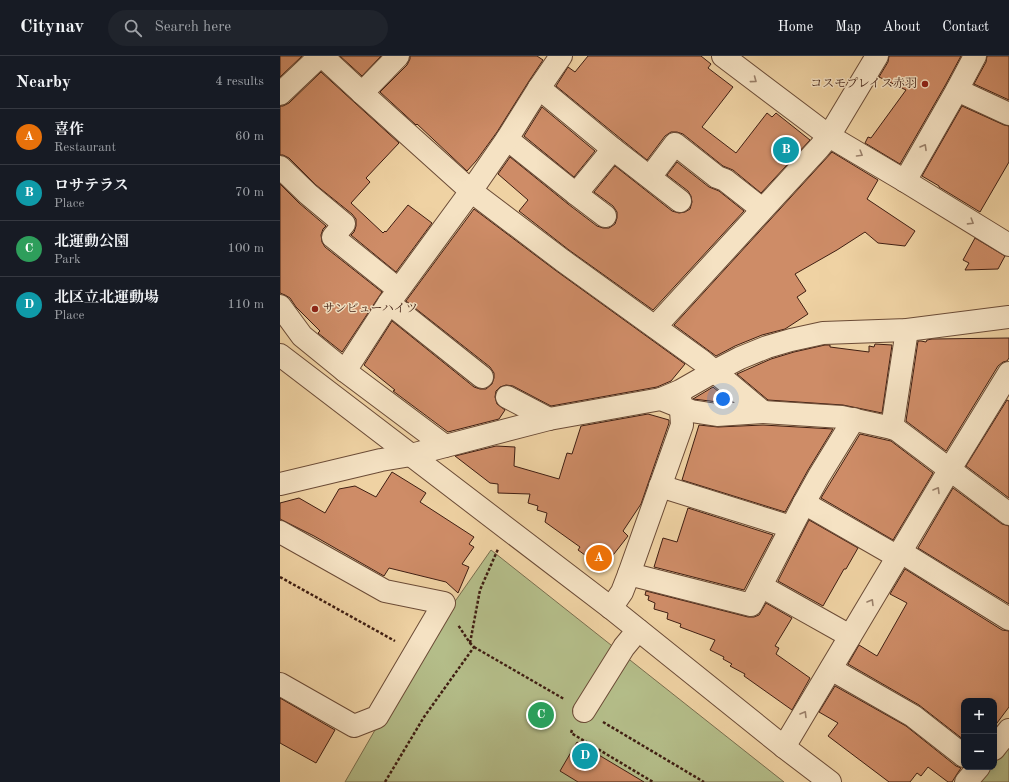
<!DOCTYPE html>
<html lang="en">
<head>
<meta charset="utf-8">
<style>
  :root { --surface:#171b24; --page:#20242c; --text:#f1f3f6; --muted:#9ea1a6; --line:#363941; --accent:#db2777 }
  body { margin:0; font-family:"Old Standard TT","Noto Serif JP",serif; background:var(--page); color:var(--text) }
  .controls { position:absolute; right:12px; bottom:12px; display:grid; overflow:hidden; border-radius:8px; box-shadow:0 2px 10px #0003 }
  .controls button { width:36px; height:36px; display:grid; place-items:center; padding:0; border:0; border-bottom:1px solid var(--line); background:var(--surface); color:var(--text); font:20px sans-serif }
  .you { position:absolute; left:443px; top:343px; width:14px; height:14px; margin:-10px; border:3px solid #fff; border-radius:50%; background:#1a73e8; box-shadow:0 0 0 6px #1a73e833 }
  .badge { display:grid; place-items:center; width:26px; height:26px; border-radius:50%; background:var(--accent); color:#fff; font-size:13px; font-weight:700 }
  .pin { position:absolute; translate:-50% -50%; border:2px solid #fff; box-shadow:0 1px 4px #0006 }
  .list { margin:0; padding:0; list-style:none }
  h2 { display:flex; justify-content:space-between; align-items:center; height:52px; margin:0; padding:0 16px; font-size:17px }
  h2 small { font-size:13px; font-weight:400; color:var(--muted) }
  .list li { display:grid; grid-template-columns:26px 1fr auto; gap:12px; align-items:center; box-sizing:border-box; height:56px; padding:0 16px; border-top:1px solid var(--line) }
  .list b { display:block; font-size:15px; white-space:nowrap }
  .list p { margin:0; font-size:13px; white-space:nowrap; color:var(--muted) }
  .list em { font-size:13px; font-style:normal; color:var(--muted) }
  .icon { flex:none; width:22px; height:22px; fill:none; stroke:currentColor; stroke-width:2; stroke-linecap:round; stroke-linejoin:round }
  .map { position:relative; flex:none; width:729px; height:726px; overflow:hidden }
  header { display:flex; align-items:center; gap:24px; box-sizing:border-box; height:56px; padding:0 20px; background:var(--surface); border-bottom:1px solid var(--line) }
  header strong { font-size:19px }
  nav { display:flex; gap:22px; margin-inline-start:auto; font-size:14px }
  .search { width:280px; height:36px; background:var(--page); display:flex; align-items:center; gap:10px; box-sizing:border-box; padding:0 14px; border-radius:22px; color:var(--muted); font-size:15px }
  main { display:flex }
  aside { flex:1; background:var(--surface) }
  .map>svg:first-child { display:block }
</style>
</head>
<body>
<header>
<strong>Citynav</strong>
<div class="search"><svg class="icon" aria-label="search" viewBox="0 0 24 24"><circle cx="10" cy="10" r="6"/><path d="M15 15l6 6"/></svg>Search here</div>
<nav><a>Home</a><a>Map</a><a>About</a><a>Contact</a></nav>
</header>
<main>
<aside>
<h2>Nearby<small>4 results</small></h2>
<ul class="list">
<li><span class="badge" style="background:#e8710a">A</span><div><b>喜作</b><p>Restaurant</p></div><em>60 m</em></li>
<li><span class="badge" style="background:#0f9aa8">B</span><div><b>ロサテラス</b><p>Place</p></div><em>70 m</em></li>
<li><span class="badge" style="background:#2e9e5b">C</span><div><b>北運動公園</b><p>Park</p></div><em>100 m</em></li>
<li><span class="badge" style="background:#0f9aa8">D</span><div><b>北区立北運動場</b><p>Place</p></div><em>110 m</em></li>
</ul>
</aside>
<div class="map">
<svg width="729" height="726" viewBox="0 0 729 726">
  <rect width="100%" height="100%" fill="#efd2a3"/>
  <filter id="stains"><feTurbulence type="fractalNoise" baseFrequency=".005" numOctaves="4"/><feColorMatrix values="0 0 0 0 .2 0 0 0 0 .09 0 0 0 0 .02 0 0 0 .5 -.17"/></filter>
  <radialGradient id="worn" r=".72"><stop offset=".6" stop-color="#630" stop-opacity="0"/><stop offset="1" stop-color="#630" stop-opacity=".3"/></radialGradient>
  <g fill="#b4bd89" stroke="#7a6e4e">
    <path d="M 211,494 L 504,726 L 65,726 L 143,591 Z"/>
    <path d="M 729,689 L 729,726 L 698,726 L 710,711 L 714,711 L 714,707 Z"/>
  </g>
  <g fill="#ce8c67" stroke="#3f1e12">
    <path d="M 0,0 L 22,0 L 0,21 Z"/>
    <path d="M 60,0 L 101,0 L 82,20 Z"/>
    <path d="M 130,0 L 257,0 L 263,4 L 249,25 L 217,76 L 196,105 L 187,115 L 137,68 L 136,69 L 100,36 L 127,9 L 130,3 Z"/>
    <path d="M 308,0 L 421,0 L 431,8 L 428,12 L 453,31 L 422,71 L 456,97 L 487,57 L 492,61 L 496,57 L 530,84 L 481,137 L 453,114 L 443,110 L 403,78 L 397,76 L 391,76 L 385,80 L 367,104 L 341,83 L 276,30 L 288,11 L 295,16 Z"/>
    <path d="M 609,0 L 681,0 L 666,28 L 620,108 L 585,87 L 588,81 L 591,82 L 626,34 L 599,21 L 608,6 Z"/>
    <path d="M 707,0 L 729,0 L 729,44 L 694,28 L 706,6 Z"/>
    <path d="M 41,16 L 119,87 L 86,122 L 90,126 L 71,147 L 103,177 L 105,175 L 106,176 L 128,149 L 152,167 L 116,216 L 71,179 L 74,176 L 76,170 L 76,163 L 72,158 L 36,129 L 9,102 L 3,99 L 0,99 L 0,50 L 3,50 L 9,47 Z"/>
    <path d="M 682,50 L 724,69 L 729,70 L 729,106 L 700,156 L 659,131 L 659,130 L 642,120 Z"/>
    <path d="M 262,51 L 315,95 L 294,121 L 244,80 Z"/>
    <path d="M 552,96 L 598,124 L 587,143 L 635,175 L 625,190 L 598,187 L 585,176 L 557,194 L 515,218 L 526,235 L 517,241 L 528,258 L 505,273 L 482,279 L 455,290 L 436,300 L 394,269 Z"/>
    <path d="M 230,101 L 288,148 L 317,170 L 323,172 L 329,172 L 335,168 L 337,162 L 337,156 L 333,150 L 314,136 L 335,110 L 392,155 L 399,157 L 405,156 L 410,153 L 412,146 L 411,140 L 408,135 L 387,119 L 397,106 L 429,131 L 439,135 L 464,155 L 373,254 L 289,194 L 239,155 L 248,144 L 218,118 Z"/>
    <path d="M 0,128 L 19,147 L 46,170 L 43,173 L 41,179 L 42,186 L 45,191 L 102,236 L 62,296 L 38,277 L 40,275 L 16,251 L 10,242 L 5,239 L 0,237 Z"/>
    <path d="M 194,153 L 275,214 L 405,308 L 391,325 L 377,331 L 271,350 L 233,330 L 226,329 L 220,331 L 216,335 L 215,341 L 217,348 L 225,354 L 219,363 L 168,376 L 113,335 L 115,334 L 84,309 L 112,265 L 194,331 L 200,333 L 206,333 L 212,328 L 214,322 L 214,317 L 210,311 L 126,245 Z"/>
    <path d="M 695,182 L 725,200 L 718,213 L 685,214 L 689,207 L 683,204 Z"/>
    <path d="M 729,282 L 729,302 L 727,305 L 723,306 L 718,310 L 666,395 L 626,365 L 638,285 L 641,285 L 646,286 L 647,284 L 652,283 Z"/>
    <path d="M 595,288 L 612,289 L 602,357 L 563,349 L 488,344 L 457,318 L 491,303 L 514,296 L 545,289 L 550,289 L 550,291 L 589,296 L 589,290 L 594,291 Z"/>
    <path d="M 433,331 L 451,346 L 438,346 L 413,343 Z"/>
    <path d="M 727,344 L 729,345 L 729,442 L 686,410 Z"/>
    <path d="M 368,358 L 389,364 L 389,367 L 361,448 L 343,475 L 348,480 L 323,512 L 298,494 L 300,491 L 265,466 L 267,457 L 257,454 L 258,450 L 248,447 L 250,438 L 218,437 L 218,428 L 210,427 L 175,400 L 216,390 L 235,391 L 234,410 L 279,423 L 287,397 L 292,398 L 301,370 Z"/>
    <path d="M 419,369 L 438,371 L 483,369 L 553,373 L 528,414 L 505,456 L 402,424 Z"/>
    <path d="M 580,378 L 611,385 L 653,417 L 613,484 L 541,442 Z"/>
    <path d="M 112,416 L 146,437 L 140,446 L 194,481 L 189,488 L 194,491 L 182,508 L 189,511 L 178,537 L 166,526 L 109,512 L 104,520 L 34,480 L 0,463 L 0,447 L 19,442 L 45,457 L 59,433 L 75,430 L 96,441 Z"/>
    <path d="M 673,432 L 722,468 L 729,470 L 729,548 L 638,492 Z"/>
    <path d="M 408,452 L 493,479 L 464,534 L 374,511 L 383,482 L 397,486 Z"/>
    <path d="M 529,464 L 578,492 L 566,513 L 564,513 L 543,550 L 498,525 Z"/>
    <path d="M 625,513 L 722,574 L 729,575 L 729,651 L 714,671 L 714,645 L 684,645 L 684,684 L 639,649 L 568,608 L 579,589 L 597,600 L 627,547 L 610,538 Z"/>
    <path d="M 366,535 L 468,561 L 474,561 L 479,559 L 486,547 L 512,562 L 495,590 L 499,592 L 496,598 L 530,622 L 512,654 L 464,620 L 465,618 L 450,610 L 452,608 L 443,603 L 444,601 L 430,594 L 435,584 L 400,571 L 401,568 L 387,563 L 388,557 L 374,553 L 375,547 L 368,544 L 369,540 L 365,539 Z"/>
    <path d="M 555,630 L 626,670 L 676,710 L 681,712 L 677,718 L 672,726 L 668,726 L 648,711 L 641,720 L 637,717 L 630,726 L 609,726 L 548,680 L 558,667 L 539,656 Z"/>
    <path d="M 0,642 L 55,674 L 36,707 L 0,687 Z"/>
    <path d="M 297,686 L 364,726 L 298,726 L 280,715 Z"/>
  </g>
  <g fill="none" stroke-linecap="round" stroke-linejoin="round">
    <g stroke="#6b4b36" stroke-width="24">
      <g id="minor">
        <path d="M 42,0 L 82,37 L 191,135 L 282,204 L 422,305 L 483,356"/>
        <path d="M 443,0 L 549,80 L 625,125 L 729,189"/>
        <path d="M 259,32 L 333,93 L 400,145"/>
        <path d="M 677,34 L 729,58"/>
        <path d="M 82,37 L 118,0"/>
        <path d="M 0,38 L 40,0"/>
        <path d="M 227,83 L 296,138 L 333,93"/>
        <path d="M 0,111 L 28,138 L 64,168 L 53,181 L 118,233"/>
        <path d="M 370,121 L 395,88 L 437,121 L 445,124 L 482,153"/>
        <path d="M 625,125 L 677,34 L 695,0"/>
        <path d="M 296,138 L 325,160"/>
        <path d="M 109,247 L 202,321"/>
        <path d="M 0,250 L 22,280 L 65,315 L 165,390"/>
        <path d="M 375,271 L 539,92 L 549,80 L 597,0"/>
        <path d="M 0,299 L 331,552 L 504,691 L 550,726"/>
        <path d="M 65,315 L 109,247 L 191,135 L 227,83 L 259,32 L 281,0"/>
        <path d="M 227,341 L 269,363"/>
        <path d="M 381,343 L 400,335 L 435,315 L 460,302 L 487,291 L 511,284 L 543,277 L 627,274 L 729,261"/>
        <path d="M 612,372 L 627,274"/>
        <path d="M 0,428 L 101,404 L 131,399 L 269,363 L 381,343 L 411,355 L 437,359 L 483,356 L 562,361 L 612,372 L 617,374 L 729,458"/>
        <path d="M 380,430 L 511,471"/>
        <path d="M 524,447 L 618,501"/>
        <path d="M 0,476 L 105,535 L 164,547 L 97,661 L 74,670 L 0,628"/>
        <path d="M 621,496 L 729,563"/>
        <path d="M 349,518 L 471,549 L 524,447 L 539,420 L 574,363"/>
        <path d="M 481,530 L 570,580"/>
        <path d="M 331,552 L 342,536 L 349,518 L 402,369 L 400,339"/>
        <path d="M 551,613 L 633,660 L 684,700"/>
        <path d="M 304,655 L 344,591 L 358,574"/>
        <path d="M 504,691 L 670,413 L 729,317"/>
        <path d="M 714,693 L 729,674"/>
        <path d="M 686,726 L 699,711"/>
      </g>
    </g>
    <g stroke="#3f1e12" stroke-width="2.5" stroke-dasharray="3 2" stroke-linecap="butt">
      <path d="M 0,521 L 115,585"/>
      <path d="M 190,587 L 200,534 L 218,493"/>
      <path d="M 194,591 L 284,643"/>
      <path d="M 323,666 L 424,726"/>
      <path d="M 292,674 L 291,677 L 373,726"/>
      <path d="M 105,726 L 144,661 L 194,591 L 190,587 L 178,569"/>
    </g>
    <use href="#minor" stroke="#f5e2c3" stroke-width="22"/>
  </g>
  <defs><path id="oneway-chevron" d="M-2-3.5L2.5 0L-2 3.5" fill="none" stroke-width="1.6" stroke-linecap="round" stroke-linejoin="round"/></defs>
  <g stroke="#9a806a">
    <use href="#oneway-chevron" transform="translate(474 24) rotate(37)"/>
    <use href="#oneway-chevron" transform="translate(644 91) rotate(-60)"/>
    <use href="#oneway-chevron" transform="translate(580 98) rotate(31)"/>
    <use href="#oneway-chevron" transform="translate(691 166) rotate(32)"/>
    <use href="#oneway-chevron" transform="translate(657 434) rotate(-59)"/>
    <use href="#oneway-chevron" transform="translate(591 546) rotate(-59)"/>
    <use href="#oneway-chevron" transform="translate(524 658) rotate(-59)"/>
  </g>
  <g fill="#8f2418" stroke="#f5e2c3" stroke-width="1.5">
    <circle cx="645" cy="28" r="4"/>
    <circle cx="35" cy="253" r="4"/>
  </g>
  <g text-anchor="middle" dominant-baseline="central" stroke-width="3" stroke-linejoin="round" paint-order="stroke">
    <g font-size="12" fill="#3f1e12" stroke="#f5e2c3" text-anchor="end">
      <text x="637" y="28">コスモプレイス赤羽</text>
      <text x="43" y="253" text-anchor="start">サンビューハイツ</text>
    </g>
  </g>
  <rect width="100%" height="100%" filter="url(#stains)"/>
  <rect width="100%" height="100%" fill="url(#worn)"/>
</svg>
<div class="controls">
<button>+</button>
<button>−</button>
</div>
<div class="you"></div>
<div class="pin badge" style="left:319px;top:502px;background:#e8710a">A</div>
<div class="pin badge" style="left:506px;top:94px;background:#0f9aa8">B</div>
<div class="pin badge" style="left:261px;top:659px;background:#2e9e5b">C</div>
<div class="pin badge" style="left:305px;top:700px;background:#0f9aa8">D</div>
</div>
</main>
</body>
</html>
